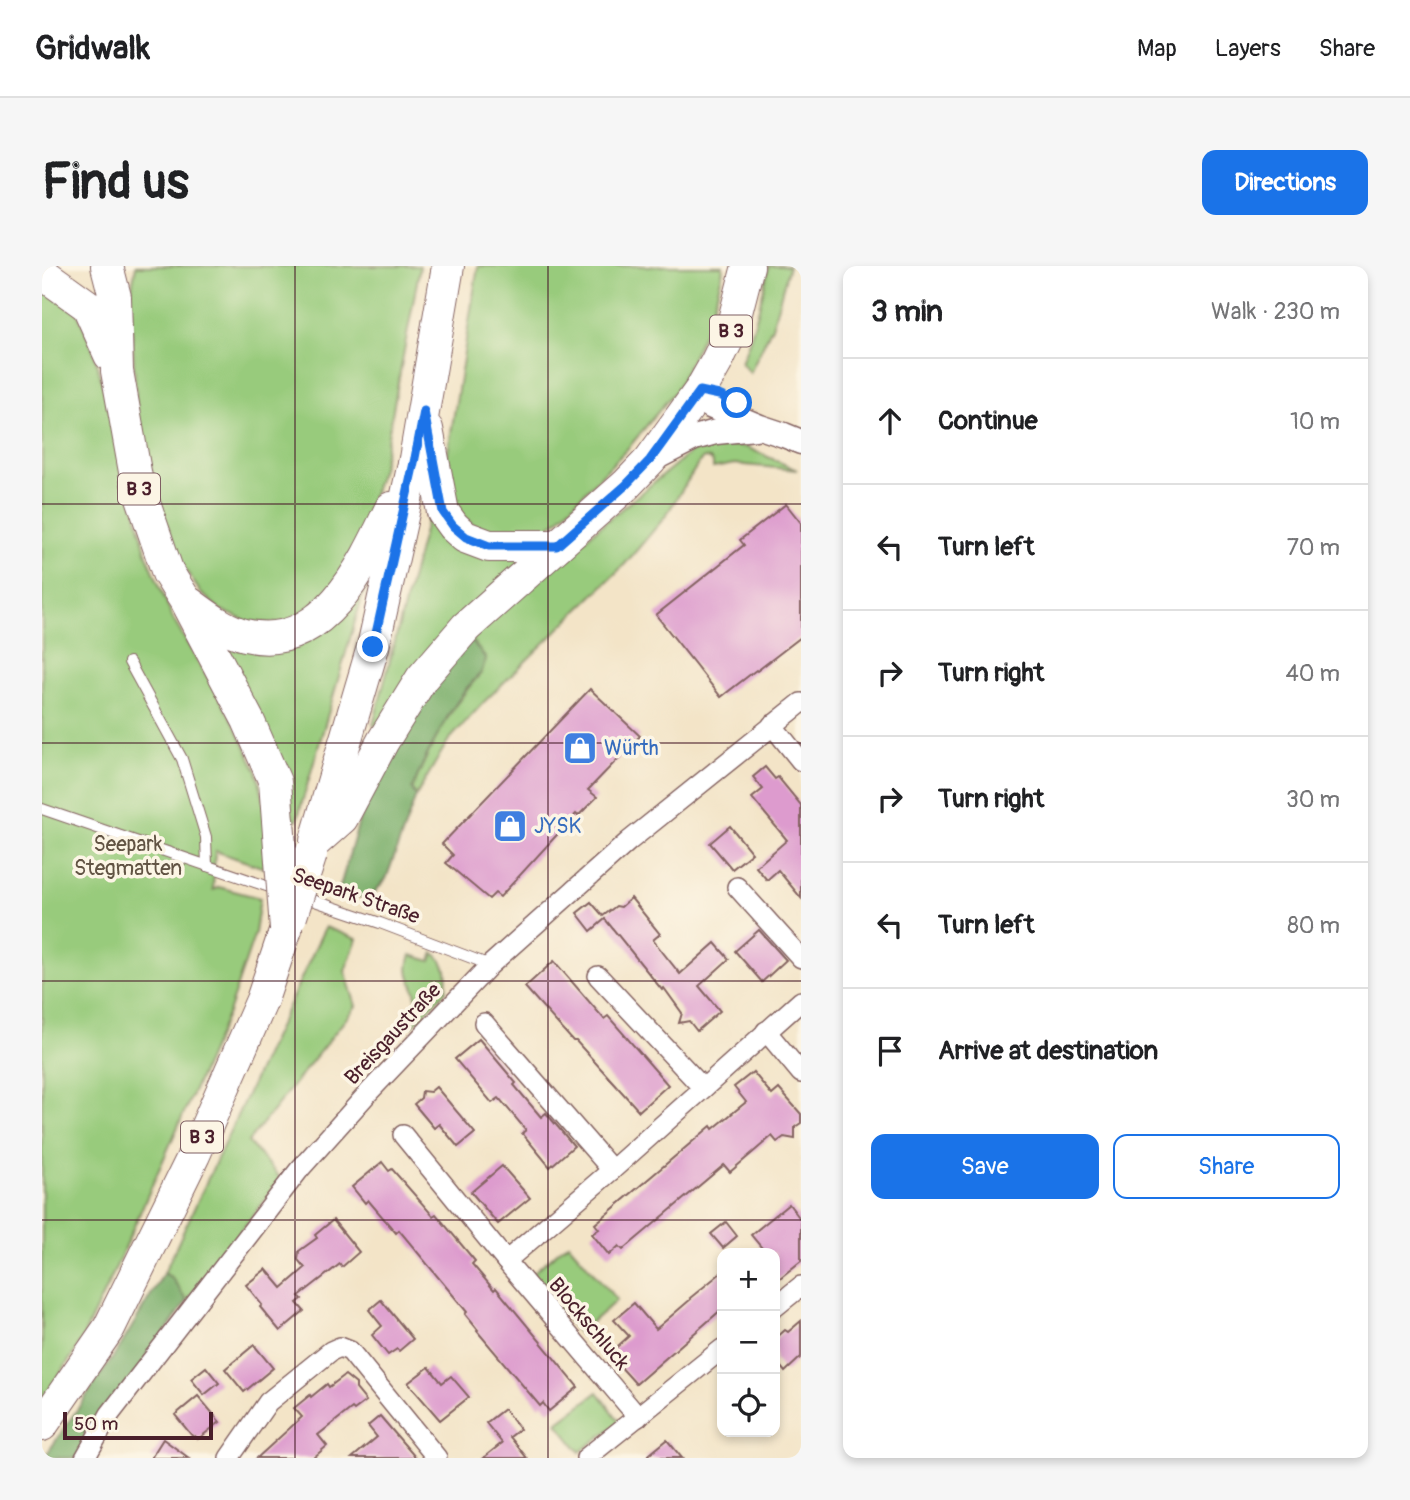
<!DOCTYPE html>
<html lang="en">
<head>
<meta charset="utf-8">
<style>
  :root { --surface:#fff; --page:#f6f6f6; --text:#202124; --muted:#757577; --line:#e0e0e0; --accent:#1a73e8 }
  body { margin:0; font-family:Pangolin,sans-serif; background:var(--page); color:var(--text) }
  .controls { position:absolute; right:21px; bottom:21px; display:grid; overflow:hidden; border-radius:14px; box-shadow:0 4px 10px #0003 }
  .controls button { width:63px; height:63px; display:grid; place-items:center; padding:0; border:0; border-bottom:2px solid var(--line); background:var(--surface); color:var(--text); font:35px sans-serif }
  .scale { position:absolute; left:21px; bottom:18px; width:150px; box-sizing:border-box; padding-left:7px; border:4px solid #4a1f2b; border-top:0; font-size:19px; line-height:24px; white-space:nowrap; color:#4a1f2b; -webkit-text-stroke:5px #fcf5e5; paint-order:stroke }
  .stop { position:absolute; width:21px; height:21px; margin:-16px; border:5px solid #1a73e8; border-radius:50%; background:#fff }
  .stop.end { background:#1a73e8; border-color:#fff; box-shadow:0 2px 7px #0008 }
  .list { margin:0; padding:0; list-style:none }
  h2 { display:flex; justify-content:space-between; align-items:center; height:91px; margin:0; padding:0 28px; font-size:30px }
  h2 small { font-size:23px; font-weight:400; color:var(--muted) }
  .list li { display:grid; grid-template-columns:46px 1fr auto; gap:21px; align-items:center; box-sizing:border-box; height:126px; padding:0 28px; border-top:2px solid var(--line) }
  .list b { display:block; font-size:26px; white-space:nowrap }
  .list em { font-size:23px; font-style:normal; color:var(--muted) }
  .actions { display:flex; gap:14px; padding:21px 28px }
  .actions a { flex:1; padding:16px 0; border:2px solid var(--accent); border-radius:14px; text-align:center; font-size:24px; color:var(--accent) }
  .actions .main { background:var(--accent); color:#fff }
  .icon { flex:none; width:38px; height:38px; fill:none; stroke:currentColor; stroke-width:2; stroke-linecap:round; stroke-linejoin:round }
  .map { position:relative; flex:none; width:759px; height:1192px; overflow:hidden; border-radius:14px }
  header { display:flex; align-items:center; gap:42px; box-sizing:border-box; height:98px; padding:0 35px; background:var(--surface); border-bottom:2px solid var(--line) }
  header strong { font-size:33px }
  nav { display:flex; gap:38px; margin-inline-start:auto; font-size:24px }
  .intro { display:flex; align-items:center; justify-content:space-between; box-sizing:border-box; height:168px; padding:0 42px }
  h1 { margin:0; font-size:49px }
  .button { padding:18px 32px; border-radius:14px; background:var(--accent); color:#fff; font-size:24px; font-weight:700 }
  main { display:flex; gap:42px; padding:0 42px }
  aside { flex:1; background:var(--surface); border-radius:14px; box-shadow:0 4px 10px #0003 }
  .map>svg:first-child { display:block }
</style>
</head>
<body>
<header>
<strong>Gridwalk</strong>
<nav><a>Map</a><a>Layers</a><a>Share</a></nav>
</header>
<div class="intro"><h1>Find us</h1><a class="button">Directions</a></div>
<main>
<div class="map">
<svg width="759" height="1192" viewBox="0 0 759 1192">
  <rect width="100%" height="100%" fill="#fcf5e5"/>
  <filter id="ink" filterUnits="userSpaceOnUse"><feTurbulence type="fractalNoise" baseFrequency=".0143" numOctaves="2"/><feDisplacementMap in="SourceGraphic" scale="14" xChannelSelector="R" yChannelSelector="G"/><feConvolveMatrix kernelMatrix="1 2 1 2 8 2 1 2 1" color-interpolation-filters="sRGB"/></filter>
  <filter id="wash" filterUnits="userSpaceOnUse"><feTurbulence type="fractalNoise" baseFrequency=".00686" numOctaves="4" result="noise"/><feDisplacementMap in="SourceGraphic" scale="28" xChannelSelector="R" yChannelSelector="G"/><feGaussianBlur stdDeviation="1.57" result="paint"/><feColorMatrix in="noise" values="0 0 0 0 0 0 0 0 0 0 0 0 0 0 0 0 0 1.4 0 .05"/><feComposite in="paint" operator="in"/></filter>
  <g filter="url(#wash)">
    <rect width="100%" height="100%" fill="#f3e4c7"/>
    <g fill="#98cb7b" stroke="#717553" stroke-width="2">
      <path d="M 94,0 L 378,0 L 340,202 L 314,279 L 290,322 L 246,358 L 206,356 L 179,344 L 159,327 L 139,297 L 116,234 L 95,148 L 88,31 Z"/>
      <path d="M 436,0 L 681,0 L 680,9 L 668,54 L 635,123 L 587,181 L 515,255 L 496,268 L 473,270 L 435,262 L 418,248 L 403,204 Z"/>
      <path d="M 727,0 L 747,0 L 730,61 L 708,107 L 699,97 C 712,65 720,33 727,0 Z"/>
      <path d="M 0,22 L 35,46 L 51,83 L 105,289 L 131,353 L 192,457 L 215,505 L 226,552 L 222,602 L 173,585 L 171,624 L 177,621 L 218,632 L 213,667 L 186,747 L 71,1008 L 35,1083 L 0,1134 Z"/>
      <path d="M 688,179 L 704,181 L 755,204 L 693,198 L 671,202 L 671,197 L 668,193 L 662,192 L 658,195 L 623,251 L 583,298 L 441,437 L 406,475 L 374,530 L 370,523 C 388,481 408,441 439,407 L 428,372 L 556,262 L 649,186 L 666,181 Z"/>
      <path d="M 387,245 L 483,294 L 337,461 L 331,459 Z"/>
      <path d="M 324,318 L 255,554 L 246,552 L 170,367 L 213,381 Z"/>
      <path d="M 283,661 L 315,673 L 303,705 L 314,740 L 206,876 L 239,913 L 145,1035 L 130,1012 L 122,1007 Z"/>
      <path d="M 392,687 C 407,699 405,708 404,725 L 371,760 C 371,750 375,742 374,732 C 372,712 361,711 369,689 L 389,695 Z"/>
      <path d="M 526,977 L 575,1034 L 537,1067 L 487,1010 Z"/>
      <path d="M 556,1126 L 578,1156 L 538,1186 L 515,1157 Z"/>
    </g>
    <g fill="#7aaf6b" stroke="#62674b" stroke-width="2">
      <path d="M 428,372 L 444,393 L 439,407 L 424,423 L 407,448 L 383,493 L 370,523 L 374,530 L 344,613 L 332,627 L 321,632 L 297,624 L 317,555 L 348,482 Z"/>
      <path d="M 122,1007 L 130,1012 L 145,1035 L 35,1192 L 2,1192 L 78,1081 Z"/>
    </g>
    <g id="blocks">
      <g fill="#dd9bce">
        <path d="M 744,238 L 759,257 L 759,371 L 715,405 L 714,404 L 679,431 L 614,349 L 702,279 L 698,274 Z"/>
        <path d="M 548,423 L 598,470 L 546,524 L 555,531 L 536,550 L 534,548 L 458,631 L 453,627 L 447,633 L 404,597 L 411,589 L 400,578 Z"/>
        <path d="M 723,501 L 733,513 L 736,511 L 759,539 L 759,632 L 736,604 L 725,614 L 714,601 L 745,574 L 710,532 L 721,523 L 711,511 Z"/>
        <path d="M 688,560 L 710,587 L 690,603 L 668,577 Z"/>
        <path d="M 589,632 L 618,668 L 611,674 L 638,708 L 673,677 L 687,693 L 657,720 L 678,745 L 655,765 L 647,755 L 637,757 L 640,747 L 622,722 L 620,724 L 563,653 L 549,665 L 535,647 L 549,636 L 561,650 L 574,640 L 579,641 Z"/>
        <path d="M 717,664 L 744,694 L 720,716 L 693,685 Z"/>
        <path d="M 512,695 L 562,753 L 566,750 L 626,819 L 597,845 L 534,775 L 531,775 L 483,721 Z"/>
        <path d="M 437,773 L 474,817 L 472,819 L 499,851 L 504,847 L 532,880 L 508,901 L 480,867 L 484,864 L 457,832 L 450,837 L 413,793 Z"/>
        <path d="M 711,806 L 730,829 L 737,823 L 759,848 L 759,857 L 753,861 L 753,873 L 742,871 L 735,876 L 730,870 L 688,906 L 682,899 L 581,984 L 577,980 L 567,989 L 550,968 L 557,963 L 553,958 L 669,860 L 671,863 L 704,836 L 692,821 Z"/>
        <path d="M 394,821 L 433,867 L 416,881 L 397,858 L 392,862 L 372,838 L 379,832 L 380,825 L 388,826 Z"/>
        <path d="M 340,896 L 347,905 L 350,903 L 391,950 L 394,948 L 433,995 L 430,998 L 452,1024 L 454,1022 L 536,1121 L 507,1145 L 501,1137 L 498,1140 L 435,1065 L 436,1064 L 423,1048 L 425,1046 L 357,964 L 354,967 L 326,934 L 323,937 L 310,921 Z"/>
        <path d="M 460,900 L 488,932 L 456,958 L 429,926 Z"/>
        <path d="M 747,938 L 759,954 L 759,995 L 733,1016 L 733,987 L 724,987 L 709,969 Z"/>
        <path d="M 291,954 L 317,986 L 300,1001 L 298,998 L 257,1030 L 260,1033 L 255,1037 L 262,1045 L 238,1065 L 218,1041 L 220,1039 L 204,1019 L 224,1003 L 240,1022 L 263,1002 L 256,994 L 257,985 L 275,972 L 273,969 Z"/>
        <path d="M 684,956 L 695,970 L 681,982 L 669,968 Z"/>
        <path d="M 680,1006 L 680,1043 L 594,1118 L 567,1088 L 587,1070 L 572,1054 L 592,1037 L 614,1063 L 649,1033 L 648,1032 Z"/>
        <path d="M 339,1034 L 371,1073 L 357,1085 L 355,1083 L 346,1089 L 330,1069 L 340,1060 L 327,1044 Z"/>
        <path d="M 759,1055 L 759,1091 L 743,1106 L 733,1094 L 733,1073 L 743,1064 L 746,1066 Z"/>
        <path d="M 212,1079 L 231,1102 L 202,1126 L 183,1103 Z"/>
        <path d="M 164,1101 L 177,1117 L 162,1129 L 149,1113 Z"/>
        <path d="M 387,1101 L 400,1117 L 409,1110 L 427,1131 L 398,1154 L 366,1117 Z"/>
        <path d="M 303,1109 L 314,1118 L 314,1123 L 324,1135 L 312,1144 L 310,1142 L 276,1169 L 285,1180 L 271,1192 L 215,1192 L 260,1151 L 252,1142 L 268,1129 L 269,1131 L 285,1118 L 287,1121 Z"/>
        <path d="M 156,1130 L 178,1156 L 156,1173 L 153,1170 L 151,1171 L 133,1149 Z"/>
        <path d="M 462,1143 L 478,1163 L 468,1171 L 485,1192 L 441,1192 L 460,1177 L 444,1157 Z"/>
        <path d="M 338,1150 L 361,1177 L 374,1192 L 310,1192 L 335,1171 L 326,1160 Z"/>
        <path d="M 121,1173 L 147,1192 L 109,1192 Z"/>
        <path d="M 625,1174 L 640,1192 L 603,1192 Z"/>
      </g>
    </g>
  </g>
  <g filter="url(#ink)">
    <use href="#blocks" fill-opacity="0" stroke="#856462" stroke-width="2"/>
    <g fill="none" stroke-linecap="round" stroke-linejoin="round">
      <g stroke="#856462" stroke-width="12">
        <g id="service">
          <path d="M 87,396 L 140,493 L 164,571 L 165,600"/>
          <path d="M 0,543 L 236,624"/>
          <path d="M 261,631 L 338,657 L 448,699"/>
        </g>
      </g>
      <g stroke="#856462" stroke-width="22">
        <g id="minor">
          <path d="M 730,459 L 759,495"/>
          <path d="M 695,621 L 759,692"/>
          <path d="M 556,710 L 660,821"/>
          <path d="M 442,757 L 570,904"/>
          <path d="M 724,765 L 759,807"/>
          <path d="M 361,869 L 464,995 L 596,1151"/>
          <path d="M 464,995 L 570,904 L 759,735"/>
          <path d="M 733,1041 L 759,1020"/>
          <path d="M 43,1192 L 68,1148 L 257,904 L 327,826 L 448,699 L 587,575 L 759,437"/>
          <path d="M 187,1192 L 226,1136 L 289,1085 L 298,1081 L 308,1085 L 395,1192"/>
          <path d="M 544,1192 L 680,1083"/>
        </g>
      </g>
      <g stroke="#856462" stroke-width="27">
        <g id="tertiary">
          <path d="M 658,125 L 668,140 L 718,161 L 742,169 L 759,176"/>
          <path d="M 609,194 L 652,172 L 674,166 L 713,162"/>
        </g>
      </g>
      <g stroke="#856462" stroke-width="34">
        <g id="primary">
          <path d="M 65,0 L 73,31 L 75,105 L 95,217 L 126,307 L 143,334 L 206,454 L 233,516 L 238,581"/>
          <path d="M 0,7 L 46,40 L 68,89"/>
          <path d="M 385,163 L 401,246 L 411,260 L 423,271 L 447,280 L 515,280"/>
          <path d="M 147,337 C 164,349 182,364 203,369 C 281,388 322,299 349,242"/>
          <path d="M 275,571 L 331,381 L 373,193 L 406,0"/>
          <path d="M 274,575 L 300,552 L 341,475 L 380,412 L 424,361 L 584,219 L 608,194 L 658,125 L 674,97 L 689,66 L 706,0"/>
          <path d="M 0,1159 L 67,1062 L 152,889 L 220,734 L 244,663"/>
        </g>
      </g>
      <use href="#service" stroke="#fff" stroke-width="10"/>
      <use href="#minor" stroke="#fff" stroke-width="19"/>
      <use href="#tertiary" stroke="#fff" stroke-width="24"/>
      <use href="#primary" stroke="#fff" stroke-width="32"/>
      <g stroke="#856462" stroke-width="34" stroke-linecap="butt">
        <g id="primary-bridge">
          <path d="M 238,581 L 244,663"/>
          <path d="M 249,650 L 269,588"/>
        </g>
      </g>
      <use href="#primary-bridge" stroke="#fff" stroke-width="32"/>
    </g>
  </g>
  <g fill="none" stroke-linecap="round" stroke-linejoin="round" filter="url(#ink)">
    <path stroke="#1a73e8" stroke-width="9" d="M 331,381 L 373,192 L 382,145 L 401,246 L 411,260 L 424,271 L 447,280 L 515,280 L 584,219 L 608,194 L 658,125 L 677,129 L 695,137"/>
  </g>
  <path fill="none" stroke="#4a1f2b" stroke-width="2" stroke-opacity="0.55" d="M 253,0 L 253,1192M 506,0 L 506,1192M 0,238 L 759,238M 0,477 L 759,477M 0,715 L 759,715M 0,954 L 759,954"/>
  <defs>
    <g id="shop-square" transform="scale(1.75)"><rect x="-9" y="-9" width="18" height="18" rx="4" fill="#3f7fe0" stroke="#fcf5e5"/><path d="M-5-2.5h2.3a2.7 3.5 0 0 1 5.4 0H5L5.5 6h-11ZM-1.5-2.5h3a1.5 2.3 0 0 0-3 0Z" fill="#fff"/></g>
  </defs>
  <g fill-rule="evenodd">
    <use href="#shop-square" x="538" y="482"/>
    <use href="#shop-square" x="468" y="560"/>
  </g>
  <g text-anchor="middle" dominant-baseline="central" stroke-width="7" stroke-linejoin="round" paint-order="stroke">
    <g fill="#fcf5e5" stroke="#7f5f63" stroke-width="2">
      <rect x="668" y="49.5" width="42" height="31" rx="5"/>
      <rect x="76" y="207.5" width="42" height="31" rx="5"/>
      <rect x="139" y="855.5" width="42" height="31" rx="5"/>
    </g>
    <g font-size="19" font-weight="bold" fill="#4a1f2b">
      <text x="689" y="65">B 3</text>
      <text x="97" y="223">B 3</text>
      <text x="160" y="871">B 3</text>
    </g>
    <g font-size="21" fill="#366cbe" stroke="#fcf5e5" text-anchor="start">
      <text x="562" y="482">Würth</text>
      <text x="492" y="560">JYSK</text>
    </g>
    <g font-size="21" fill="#615343" stroke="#fcf5e5">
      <text x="86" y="578">Seepark<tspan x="86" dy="24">Stegmatten</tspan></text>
    </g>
    <g font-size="21" fill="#4a1f2b" stroke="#fcf5e5">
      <text transform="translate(314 630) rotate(19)">Seepark Straße</text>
      <text transform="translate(351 768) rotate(-47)">Breisgaustraße</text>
      <text transform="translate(547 1058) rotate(50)">Blockschluck</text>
    </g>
  </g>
</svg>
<div class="controls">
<button>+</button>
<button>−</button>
<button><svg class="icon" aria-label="locate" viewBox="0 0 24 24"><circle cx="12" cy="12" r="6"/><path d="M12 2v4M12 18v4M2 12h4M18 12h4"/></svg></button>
</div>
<div class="scale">50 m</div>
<div class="stop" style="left:695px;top:137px"></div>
<div class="stop end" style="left:331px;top:381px"></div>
</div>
<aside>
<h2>3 min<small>Walk · 230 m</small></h2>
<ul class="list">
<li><svg class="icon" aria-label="ahead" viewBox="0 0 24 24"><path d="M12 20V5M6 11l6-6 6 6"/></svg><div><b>Continue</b></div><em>10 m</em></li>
<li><svg class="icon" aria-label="left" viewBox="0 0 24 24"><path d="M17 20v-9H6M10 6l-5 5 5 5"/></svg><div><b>Turn left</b></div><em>70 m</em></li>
<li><svg class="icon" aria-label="right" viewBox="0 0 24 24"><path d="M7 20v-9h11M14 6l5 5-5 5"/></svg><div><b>Turn right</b></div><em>40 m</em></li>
<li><svg class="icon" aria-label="right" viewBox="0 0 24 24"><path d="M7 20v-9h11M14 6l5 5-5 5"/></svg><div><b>Turn right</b></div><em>30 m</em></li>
<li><svg class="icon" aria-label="left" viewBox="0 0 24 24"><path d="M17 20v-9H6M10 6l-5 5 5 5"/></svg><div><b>Turn left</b></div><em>80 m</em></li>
<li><svg class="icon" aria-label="arrive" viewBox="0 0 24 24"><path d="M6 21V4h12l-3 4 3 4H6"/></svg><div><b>Arrive at destination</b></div></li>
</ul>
<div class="actions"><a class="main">Save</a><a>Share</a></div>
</aside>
</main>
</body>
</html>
